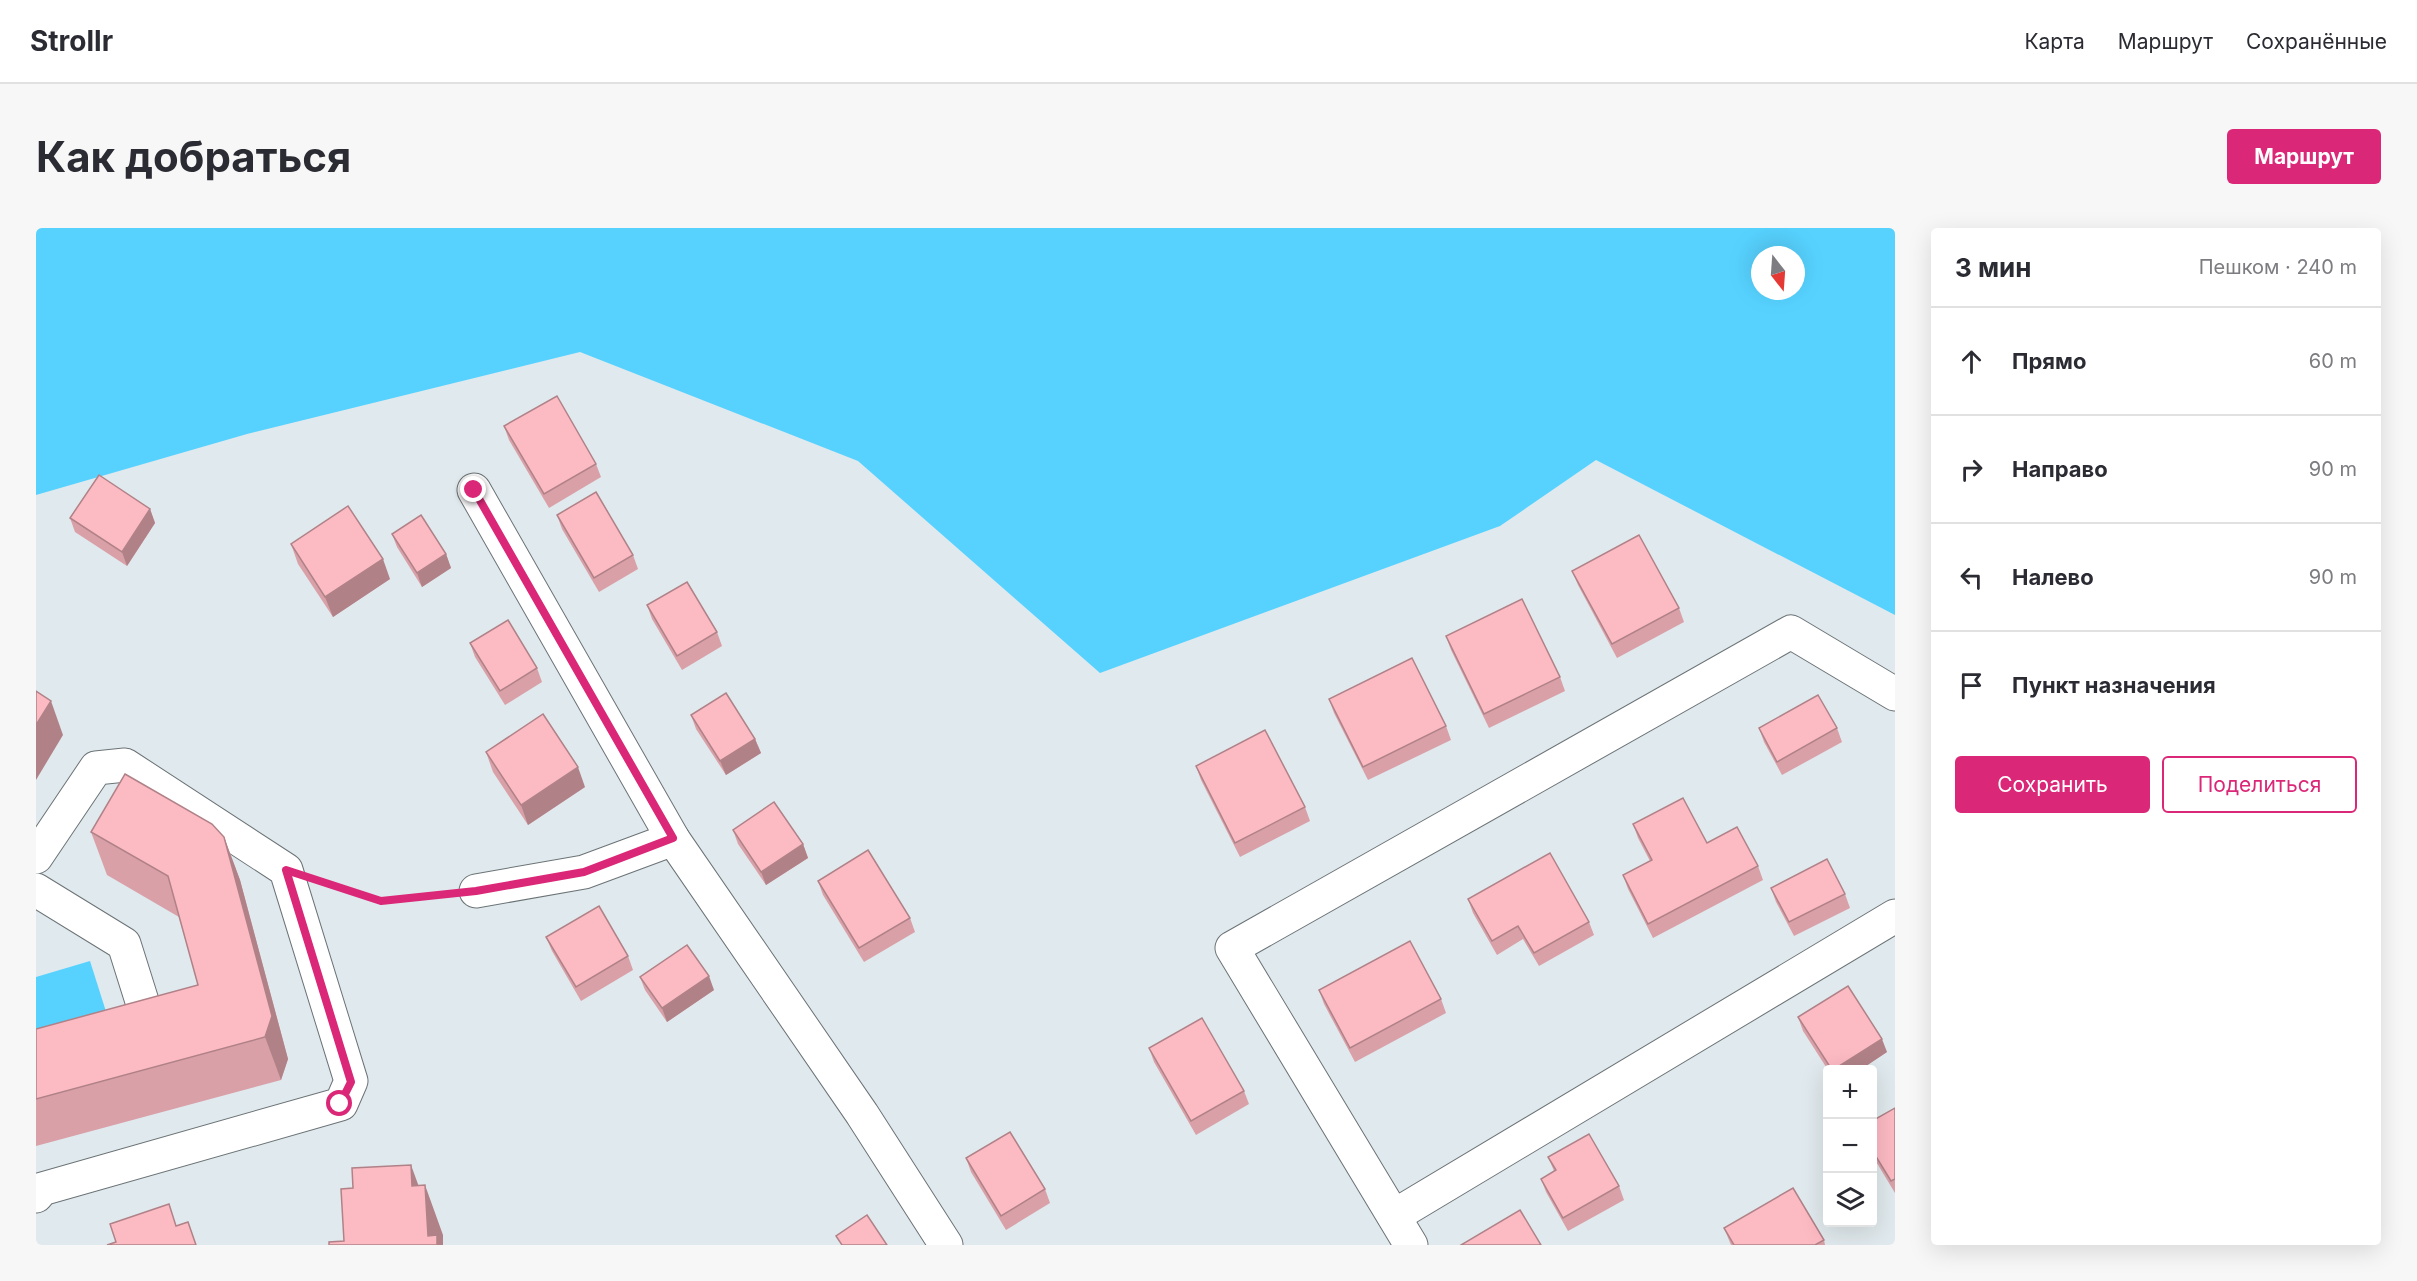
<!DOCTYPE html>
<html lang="ru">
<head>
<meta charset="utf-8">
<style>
  :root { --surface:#fff; --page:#f7f7f7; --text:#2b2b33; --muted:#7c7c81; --line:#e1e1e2; --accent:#db2777 }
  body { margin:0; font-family:Inter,sans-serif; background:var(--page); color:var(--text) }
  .controls { position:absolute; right:18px; bottom:18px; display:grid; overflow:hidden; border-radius:6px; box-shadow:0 6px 24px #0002 }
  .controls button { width:54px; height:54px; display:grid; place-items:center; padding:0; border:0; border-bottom:2px solid var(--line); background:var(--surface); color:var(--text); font:30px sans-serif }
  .compass { position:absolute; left:1715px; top:18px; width:54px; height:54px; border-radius:50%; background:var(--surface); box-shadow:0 6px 24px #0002; rotate:163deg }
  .stop { position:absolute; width:18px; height:18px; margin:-14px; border:4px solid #db2777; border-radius:50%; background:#fff }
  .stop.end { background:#db2777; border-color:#fff; box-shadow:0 2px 6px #0008 }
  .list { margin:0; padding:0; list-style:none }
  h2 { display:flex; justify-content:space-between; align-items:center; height:78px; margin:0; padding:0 24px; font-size:26px }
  h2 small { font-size:20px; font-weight:400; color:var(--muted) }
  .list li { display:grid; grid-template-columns:39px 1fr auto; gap:18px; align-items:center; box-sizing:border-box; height:108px; padding:0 24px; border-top:2px solid var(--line) }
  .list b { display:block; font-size:22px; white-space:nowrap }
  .list em { font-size:20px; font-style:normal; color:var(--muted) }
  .actions { display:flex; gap:12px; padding:18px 24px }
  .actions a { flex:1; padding:14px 0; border:2px solid var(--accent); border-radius:6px; text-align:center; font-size:21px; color:var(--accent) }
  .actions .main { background:var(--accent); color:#fff }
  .icon { flex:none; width:33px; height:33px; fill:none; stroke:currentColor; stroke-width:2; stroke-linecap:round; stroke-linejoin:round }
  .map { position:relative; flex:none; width:1859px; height:1017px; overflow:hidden; border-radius:6px }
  header { display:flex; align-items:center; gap:36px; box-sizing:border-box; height:84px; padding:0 30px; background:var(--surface); border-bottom:2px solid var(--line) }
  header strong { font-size:28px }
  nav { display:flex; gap:33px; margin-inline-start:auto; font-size:21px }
  .intro { display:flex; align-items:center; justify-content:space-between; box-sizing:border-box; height:144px; padding:0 36px }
  h1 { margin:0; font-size:42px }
  .button { padding:15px 27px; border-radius:6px; background:var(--accent); color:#fff; font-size:21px; font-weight:700 }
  main { display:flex; gap:36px; padding:0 36px }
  aside { flex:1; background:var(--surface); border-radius:6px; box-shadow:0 6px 24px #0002 }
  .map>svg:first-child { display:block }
</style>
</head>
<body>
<header>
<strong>Strollr</strong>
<nav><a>Карта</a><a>Маршрут</a><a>Сохранённые</a></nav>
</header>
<div class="intro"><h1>Как добраться</h1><a class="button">Маршрут</a></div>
<main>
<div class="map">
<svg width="1859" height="1017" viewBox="0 0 1859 1017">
  <rect width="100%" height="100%" fill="#e0e9ed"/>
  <g fill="#57d2ff" fill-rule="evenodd">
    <path d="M 0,0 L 1859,0 L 1859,387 L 1560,232 L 1464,298 L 1064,445 L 822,233 L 544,124 L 211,206 L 0,267 ZM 1724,27 L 1760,27 L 1760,63 L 1724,63 Z"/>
    <path d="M 54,733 L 73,793 L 0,816 L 0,749 Z"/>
  </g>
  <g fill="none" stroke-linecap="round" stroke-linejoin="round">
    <g stroke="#6b7376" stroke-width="35">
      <g id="minor">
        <path d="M 438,262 L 637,611 L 826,886 L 910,1017"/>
        <path d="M 0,629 L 60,540 L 89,537 L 250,642 L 315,853 L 305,876 L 6,961 L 0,968"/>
        <path d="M 0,662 L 88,716 L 110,786"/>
        <path d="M 440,663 L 548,644 L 637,611"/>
        <path d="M 1358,988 L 1859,688"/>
        <path d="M 1375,1017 L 1196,720 L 1755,404 L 1859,466"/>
      </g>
    </g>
    <path stroke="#7f8587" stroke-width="4" stroke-dasharray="3 3" stroke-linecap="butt" d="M 285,653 L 345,673 L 409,666"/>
    <use href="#minor" stroke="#fff" stroke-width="33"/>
  </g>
  <g fill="#d9a0a8">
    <path d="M 468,198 L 560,236 L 565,249 L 513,280 L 473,212 Z"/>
    <path d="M 114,281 L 119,295 L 91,338 L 39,304 L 34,290 Z"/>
    <path d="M 521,287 L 597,327 L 602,341 L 563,364 L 526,301 Z"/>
    <path d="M 356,306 L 410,326 L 415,340 L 386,359 L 361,319 Z"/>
    <path d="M 255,316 L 354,351 L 297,389 L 262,336 Z"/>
    <path d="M 1536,343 L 1643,380 L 1648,394 L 1581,430 L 1542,357 Z"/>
    <path d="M 611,377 L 681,404 L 686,418 L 646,442 L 616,391 Z"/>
    <path d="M 1410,408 L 1524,449 L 1529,463 L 1453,500 L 1415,422 Z"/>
    <path d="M 434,415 L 501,440 L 506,454 L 469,477 L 439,429 Z"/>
    <path d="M 1293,471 L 1410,498 L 1415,512 L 1332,552 L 1298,485 Z"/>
    <path d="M 655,487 L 719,511 L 725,525 L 690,547 L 660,501 Z"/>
    <path d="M 1723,500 L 1801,500 L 1806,514 L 1746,547 L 1728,514 Z"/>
    <path d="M 450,524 L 549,559 L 492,597 L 457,544 Z"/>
    <path d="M 1160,538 L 1269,579 L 1274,593 L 1204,629 L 1165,552 Z"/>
    <path d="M 1597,596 L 1671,615 L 1722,638 L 1727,652 L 1617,710 L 1592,661 L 1587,647 L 1614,633 L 1602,610 Z"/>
    <path d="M 697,602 L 767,616 L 772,630 L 730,657 L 702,616 Z"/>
    <path d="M 55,604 L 188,609 L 204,652 L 252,831 L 245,852 L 0,918 L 0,801 L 162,757 L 143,689 L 71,647 Z"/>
    <path d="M 782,653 L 874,690 L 879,704 L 828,734 L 787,667 Z"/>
    <path d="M 1735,660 L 1809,666 L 1814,680 L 1758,708 L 1740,674 Z"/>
    <path d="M 1432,671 L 1553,694 L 1558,707 L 1503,738 L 1487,711 L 1461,727 L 1437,685 Z"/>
    <path d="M 510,709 L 592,728 L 597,742 L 545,773 L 516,723 Z"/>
    <path d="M 604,749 L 678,762 L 631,794 L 609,762 Z"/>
    <path d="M 1283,762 L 1405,771 L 1410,785 L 1319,834 L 1288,776 Z"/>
    <path d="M 1762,789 L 1851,824 L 1824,842 L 1792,842 L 1767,803 Z"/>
    <path d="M 1113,820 L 1208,863 L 1213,876 L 1160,907 L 1118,834 Z"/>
    <path d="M 1859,880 L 1859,965 L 1836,927 L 1836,893 Z"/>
    <path d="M 1512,929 L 1583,958 L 1588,972 L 1532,1003 L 1510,964 L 1505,951 L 1518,943 Z"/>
    <path d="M 930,930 L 1009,961 L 1014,975 L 970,1002 L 935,944 Z"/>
    <path d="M 1688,1000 L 1788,1012 L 1789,1017 L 1695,1017 Z"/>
  </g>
  <g fill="#b08288">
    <path d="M 114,281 L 119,295 L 91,338 L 86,324 Z"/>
    <path d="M 410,326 L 415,340 L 386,359 L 381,345 Z"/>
    <path d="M 347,331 L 354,351 L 297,389 L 289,369 Z"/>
    <path d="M 15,473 L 27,507 L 0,552 L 0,497 Z"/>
    <path d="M 719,511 L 725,525 L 690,547 L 684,533 Z"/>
    <path d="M 542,539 L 549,559 L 492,597 L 485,577 Z"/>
    <path d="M 188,609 L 204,652 L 252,831 L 245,852 L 229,809 Z"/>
    <path d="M 767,616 L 772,630 L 730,657 L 725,644 Z"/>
    <path d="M 673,748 L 678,762 L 631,794 L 626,780 Z"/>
    <path d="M 1846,811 L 1851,824 L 1824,842 L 1797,842 Z"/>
    <path d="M 375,937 L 390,978 L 389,957 L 407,1007 L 407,1017 L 395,1017 L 376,958 Z"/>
  </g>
  <g fill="#fcbac3" stroke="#b08288" stroke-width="1.5">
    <path d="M 521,168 L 560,236 L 508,266 L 468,198 Z"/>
    <path d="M 63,247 L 114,281 L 86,324 L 34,290 Z"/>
    <path d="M 560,264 L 597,327 L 558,350 L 521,287 Z"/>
    <path d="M 312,278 L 347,331 L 289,369 L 255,316 Z"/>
    <path d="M 385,287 L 410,326 L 381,345 L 356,306 Z"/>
    <path d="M 1603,307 L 1643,380 L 1576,416 L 1536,343 Z"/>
    <path d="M 651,354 L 681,404 L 641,428 L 611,377 Z"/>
    <path d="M 1486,371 L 1524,449 L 1448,486 L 1410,408 Z"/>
    <path d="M 472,392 L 501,440 L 464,463 L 434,415 Z"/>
    <path d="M 1376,430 L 1410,498 L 1327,539 L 1293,471 Z"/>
    <path d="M 0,463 L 15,473 L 0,497 Z"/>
    <path d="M 690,465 L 719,511 L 684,533 L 655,487 Z"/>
    <path d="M 1782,467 L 1801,500 L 1741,534 L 1723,500 Z"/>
    <path d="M 507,486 L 542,539 L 485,577 L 450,524 Z"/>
    <path d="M 1229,502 L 1269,579 L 1199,615 L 1160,538 Z"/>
    <path d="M 89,546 L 176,596 L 188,609 L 236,788 L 229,809 L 0,871 L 0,801 L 162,757 L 132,648 L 55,604 Z"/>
    <path d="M 1647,570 L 1671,615 L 1701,599 L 1722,638 L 1612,696 L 1587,647 L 1616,632 L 1597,596 Z"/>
    <path d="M 738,574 L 767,616 L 725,644 L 697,602 Z"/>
    <path d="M 832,622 L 874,690 L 823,720 L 782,653 Z"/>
    <path d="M 1514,625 L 1553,694 L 1498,725 L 1482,698 L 1456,713 L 1432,671 Z"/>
    <path d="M 1791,631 L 1809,666 L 1753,694 L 1735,660 Z"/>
    <path d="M 563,678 L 592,728 L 540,759 L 510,709 Z"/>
    <path d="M 1374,713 L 1405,771 L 1314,820 L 1283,762 Z"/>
    <path d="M 651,717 L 673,748 L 626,780 L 604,749 Z"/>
    <path d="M 1812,758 L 1846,811 L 1797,842 L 1796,842 L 1762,789 Z"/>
    <path d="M 1166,790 L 1208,863 L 1155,893 L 1113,820 Z"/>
    <path d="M 1859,880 L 1859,951 L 1855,953 L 1836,922 L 1836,893 Z"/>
    <path d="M 974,904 L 1009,961 L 965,988 L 930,930 Z"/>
    <path d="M 1553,906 L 1583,958 L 1527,990 L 1505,951 L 1520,942 L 1512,929 Z"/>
    <path d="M 375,937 L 376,958 L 389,957 L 392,1008 L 401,1007 L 401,1017 L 293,1017 L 293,1014 L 308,1013 L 305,961 L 317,960 L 316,940 Z"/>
    <path d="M 1757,960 L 1788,1012 L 1779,1017 L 1698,1017 L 1688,1000 Z"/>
    <path d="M 133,976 L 140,998 L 152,994 L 160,1017 L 71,1017 L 80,1014 L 74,996 Z"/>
    <path d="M 1484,982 L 1505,1017 L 1425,1017 Z"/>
    <path d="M 831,987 L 851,1017 L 806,1017 L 800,1008 Z"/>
  </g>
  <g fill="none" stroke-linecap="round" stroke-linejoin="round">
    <path stroke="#db2777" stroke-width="8" d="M 304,876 L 315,854 L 250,642 L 345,673 L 440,663 L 548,644 L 637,610 L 438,262"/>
  </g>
</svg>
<div class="controls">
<button>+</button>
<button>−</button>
<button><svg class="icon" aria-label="layers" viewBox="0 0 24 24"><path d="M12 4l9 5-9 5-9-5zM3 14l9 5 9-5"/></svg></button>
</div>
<svg class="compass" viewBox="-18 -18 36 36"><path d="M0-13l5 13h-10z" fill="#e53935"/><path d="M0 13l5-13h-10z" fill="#7c7c81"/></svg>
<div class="stop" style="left:304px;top:876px"></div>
<div class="stop end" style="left:438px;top:262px"></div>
</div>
<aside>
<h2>3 мин<small>Пешком · 240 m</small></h2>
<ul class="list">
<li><svg class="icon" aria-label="ahead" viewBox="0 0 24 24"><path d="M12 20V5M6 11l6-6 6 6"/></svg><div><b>Прямо</b></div><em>60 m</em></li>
<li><svg class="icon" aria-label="right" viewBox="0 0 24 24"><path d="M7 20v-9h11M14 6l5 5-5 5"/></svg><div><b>Направо</b></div><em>90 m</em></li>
<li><svg class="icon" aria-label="left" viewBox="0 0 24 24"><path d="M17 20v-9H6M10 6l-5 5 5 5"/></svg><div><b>Налево</b></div><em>90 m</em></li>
<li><svg class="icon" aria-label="arrive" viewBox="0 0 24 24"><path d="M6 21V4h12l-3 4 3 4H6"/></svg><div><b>Пункт назначения</b></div></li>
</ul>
<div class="actions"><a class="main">Сохранить</a><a>Поделиться</a></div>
</aside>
</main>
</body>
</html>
